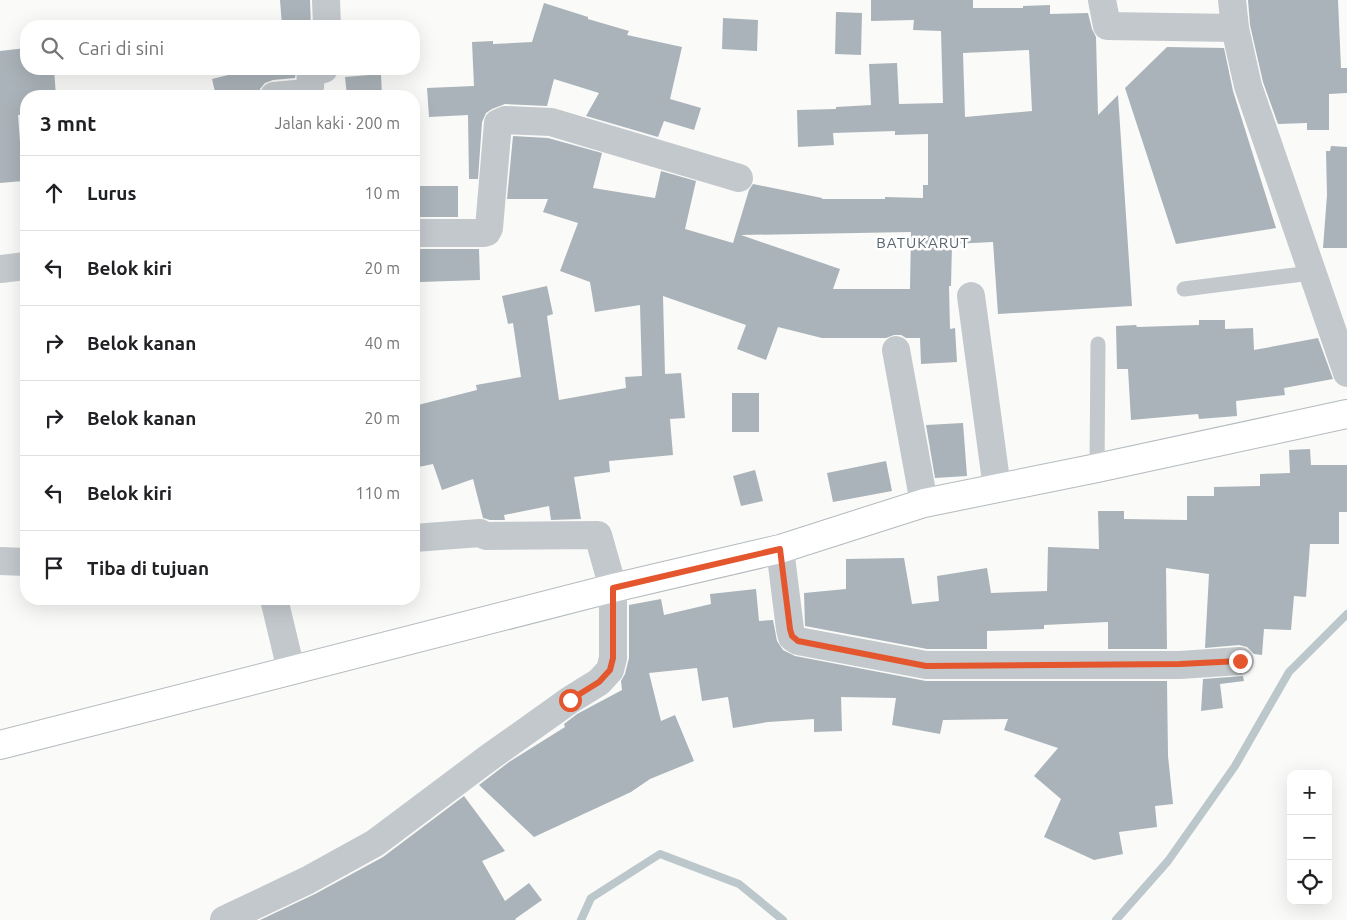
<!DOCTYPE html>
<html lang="id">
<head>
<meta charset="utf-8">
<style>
  :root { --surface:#fff; --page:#f2f2f2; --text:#202124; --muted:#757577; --line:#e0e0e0 }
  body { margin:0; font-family:Ubuntu,sans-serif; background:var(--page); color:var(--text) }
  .controls { position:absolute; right:15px; bottom:15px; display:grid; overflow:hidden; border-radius:10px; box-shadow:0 5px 20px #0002 }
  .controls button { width:45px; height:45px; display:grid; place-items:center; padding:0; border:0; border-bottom:1px solid var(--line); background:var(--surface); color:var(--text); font:25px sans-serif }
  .stop { position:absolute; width:15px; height:15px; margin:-11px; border:4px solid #e4572e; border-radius:50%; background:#fff }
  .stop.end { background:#e4572e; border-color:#fff; box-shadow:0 1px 5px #0008 }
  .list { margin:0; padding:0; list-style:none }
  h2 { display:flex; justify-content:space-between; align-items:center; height:65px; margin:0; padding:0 20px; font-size:21px }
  h2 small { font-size:16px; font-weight:400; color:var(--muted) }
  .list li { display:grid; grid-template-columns:32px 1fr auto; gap:15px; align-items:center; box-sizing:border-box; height:75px; padding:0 20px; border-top:1px solid var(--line) }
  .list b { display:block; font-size:19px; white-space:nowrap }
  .list em { font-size:16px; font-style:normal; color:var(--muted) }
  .icon { flex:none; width:28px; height:28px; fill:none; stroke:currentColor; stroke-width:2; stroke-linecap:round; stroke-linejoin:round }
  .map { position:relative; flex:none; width:1347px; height:920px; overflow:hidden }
  .search { position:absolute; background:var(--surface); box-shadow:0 5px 20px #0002; left:20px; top:20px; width:400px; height:55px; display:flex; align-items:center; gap:12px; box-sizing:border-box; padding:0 18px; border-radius:20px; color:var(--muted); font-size:19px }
  .panel { position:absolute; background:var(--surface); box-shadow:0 5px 20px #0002; left:20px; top:90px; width:400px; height:515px; border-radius:20px }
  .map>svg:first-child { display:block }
</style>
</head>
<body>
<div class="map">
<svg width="1347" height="920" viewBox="0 0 1347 920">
  <rect width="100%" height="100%" fill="#fafaf8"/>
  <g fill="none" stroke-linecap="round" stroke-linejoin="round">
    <g stroke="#bbc7cb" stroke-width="8">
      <path d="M 581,920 L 591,898 L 660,854 L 739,884 L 783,920"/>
      <path d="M 1116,920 L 1168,861 L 1235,766 L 1289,672 L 1347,614"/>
    </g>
  </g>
  <g fill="#aab3b9" fill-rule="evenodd">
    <path d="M 280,0 L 310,0 L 311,26 L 282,26 Z"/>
    <path d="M 871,0 L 973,0 L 973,8 L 1023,8 L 1023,6 L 1050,5 L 1050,14 L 1088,13 L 1092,29 L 1096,37 L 1098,115 L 1118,95 L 1132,306 L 998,314 L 993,242 L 952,244 L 951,286 L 949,286 L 950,329 L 955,328 L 957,362 L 921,364 L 920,338 L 906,338 L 901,335 L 894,335 L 886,338 L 822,338 L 778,327 L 766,360 L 737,349 L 746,325 L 663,296 L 665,374 L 681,373 L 685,418 L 670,419 L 673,455 L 609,461 L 610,472 L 574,477 L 581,519 L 551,520 L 549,506 L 504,515 L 505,520 L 490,520 L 483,518 L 473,479 L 442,490 L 433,464 L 414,468 L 414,406 L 477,390 L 476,385 L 521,377 L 513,323 L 508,324 L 502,296 L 547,286 L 553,314 L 547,316 L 559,400 L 626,388 L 625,377 L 642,376 L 640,305 L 595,312 L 590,282 L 560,271 L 578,223 L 543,212 L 548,199 L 507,199 L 513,136 L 548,138 L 602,153 L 593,188 L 655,198 L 661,171 L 696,181 L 685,229 L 733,243 L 749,190 L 753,184 L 822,198 L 822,199 L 885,199 L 885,197 L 923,198 L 923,185 L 928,185 L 928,134 L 895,135 L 895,131 L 833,133 L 834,145 L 798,147 L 797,110 L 836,109 L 836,107 L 871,105 L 869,64 L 897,63 L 899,104 L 943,103 L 941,31 L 913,30 L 914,20 L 871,21 ZM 1029,50 L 1032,111 L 965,117 L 963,53 ZM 911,232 L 910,289 L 833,289 L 840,269 L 741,235 Z"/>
    <path d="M 1248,0 L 1338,0 L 1341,68 L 1347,68 L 1347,93 L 1329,94 L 1329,130 L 1307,130 L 1307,123 L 1278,124 L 1263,82 L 1250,25 Z"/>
    <path d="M 544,3 L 588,17 L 588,19 L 629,31 L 627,35 L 682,47 L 670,99 L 701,108 L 694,130 L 664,121 L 658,137 L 586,116 L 599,93 L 554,79 L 547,106 L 505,104 L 492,109 L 486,113 L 482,122 L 478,179 L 469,179 L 468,115 L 429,117 L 427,88 L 474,86 L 472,42 L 493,41 L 493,44 L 532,42 Z"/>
    <path d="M 836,12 L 862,13 L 861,55 L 835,54 Z"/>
    <path d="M 723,18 L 758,20 L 757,51 L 722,49 Z"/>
    <path d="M 1167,47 L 1224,48 L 1233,91 L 1276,228 L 1176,244 L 1125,88 Z"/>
    <path d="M 26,48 L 26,69 L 54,69 L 56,96 L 26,96 L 26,114 L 18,115 L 23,181 L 0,183 L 0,51 Z"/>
    <path d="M 252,69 L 296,69 L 295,78 L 273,80 L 265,83 L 260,89 L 259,96 L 216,96 L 212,79 Z"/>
    <path d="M 381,74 L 382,96 L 347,96 L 345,77 Z"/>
    <path d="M 1331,146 L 1347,147 L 1347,248 L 1323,248 L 1327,195 L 1326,151 L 1330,151 Z"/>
    <rect x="415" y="186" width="43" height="31"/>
    <path d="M 419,249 L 479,249 L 480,280 L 420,282 Z"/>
    <path d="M 1199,320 L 1225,320 L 1225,329 L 1253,328 L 1254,350 L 1318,338 L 1333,379 L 1284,388 L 1285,395 L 1236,401 L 1237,416 L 1199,419 L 1198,414 L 1131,420 L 1128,369 L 1117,369 L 1116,326 L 1136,325 L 1137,327 L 1199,325 Z"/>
    <rect x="732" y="393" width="27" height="39"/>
    <path d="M 963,423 L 967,476 L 935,478 L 926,425 Z"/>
    <path d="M 1310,449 L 1311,465 L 1347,465 L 1347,512 L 1339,512 L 1339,544 L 1310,544 L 1306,597 L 1294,596 L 1291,630 L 1264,629 L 1262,655 L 1254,654 L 1247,647 L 1239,645 L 1205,648 L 1209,574 L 1166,568 L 1167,649 L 1108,649 L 1108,622 L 1044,625 L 1044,629 L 987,631 L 987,649 L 927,649 L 805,626 L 804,593 L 846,589 L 846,559 L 904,558 L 912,604 L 939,601 L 937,576 L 987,568 L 991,593 L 1047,591 L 1048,547 L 1099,549 L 1098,511 L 1124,511 L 1124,519 L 1187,520 L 1187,496 L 1214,496 L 1214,487 L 1260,486 L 1260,474 L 1290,473 L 1289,450 Z"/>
    <path d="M 886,461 L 892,491 L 833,502 L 827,473 Z"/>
    <path d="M 755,470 L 763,501 L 741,506 L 733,476 Z"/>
    <path d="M 756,589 L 759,621 L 773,620 L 777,641 L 783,650 L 795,656 L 926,681 L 1167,681 L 1168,756 L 1173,804 L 1155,806 L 1157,827 L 1119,832 L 1123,854 L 1094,860 L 1044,837 L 1061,799 L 1034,776 L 1058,748 L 1004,730 L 1008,719 L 943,720 L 940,734 L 892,725 L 896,698 L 841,697 L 842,731 L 814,732 L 814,719 L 768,722 L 733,728 L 728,697 L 702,701 L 697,668 L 649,673 L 661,721 L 675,715 L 694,761 L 650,779 L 631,792 L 534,837 L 479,785 L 509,762 L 565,727 L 564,724 L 577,714 L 622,690 L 621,681 L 625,674 L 629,658 L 629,605 L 661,599 L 664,615 L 711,604 L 710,594 Z"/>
    <path d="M 1243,676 L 1244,681 L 1220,684 L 1223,708 L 1201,711 L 1203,679 Z"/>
    <path d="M 464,796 L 505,851 L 482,861 L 505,901 L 529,883 L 542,900 L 515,919 L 516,920 L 260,920 L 315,894 L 383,857 Z"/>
  </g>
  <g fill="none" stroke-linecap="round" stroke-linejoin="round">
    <g stroke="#b3babf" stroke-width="30">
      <path id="secondary" d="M 0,745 L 613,588 L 780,549 L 924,503 L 1097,468 L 1347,414"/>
    </g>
    <g stroke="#c3c8cc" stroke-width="15">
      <path d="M 1184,289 L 1311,273"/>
      <path d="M 1097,468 L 1098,344"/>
    </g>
    <g stroke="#c3c8cc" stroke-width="28">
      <path d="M 326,0 L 327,26"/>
      <path d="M 1102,0 L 1107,26 L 1235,28"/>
      <path d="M 1232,0 L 1235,28 L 1248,86 L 1347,373"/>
      <path d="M 274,96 L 306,93 L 310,87 L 311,72 L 314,70 L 324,69"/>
      <path d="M 414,233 L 484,233 L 487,232 L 489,228 L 498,123 L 505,120 L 551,122 L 739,178"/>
      <path d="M 0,269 L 26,266"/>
      <path d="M 971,296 L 997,488"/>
      <path d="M 896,350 L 924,503"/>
      <path d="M 780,549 L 790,629 L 792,637 L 798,641 L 926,665 L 1180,665 L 1240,661"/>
      <path d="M 0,561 L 26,562"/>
      <path d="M 274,599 L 291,670"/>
      <path d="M 224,920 L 308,880 L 375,843 L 487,759 L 570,700 L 599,682 L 610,670 L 613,658 L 613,588 L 598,535 L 486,536 L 480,533 L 414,538"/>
    </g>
    <use href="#secondary" stroke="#fff" stroke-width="28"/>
  </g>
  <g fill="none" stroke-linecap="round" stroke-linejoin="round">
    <path stroke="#e4572e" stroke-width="6" d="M 570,700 L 599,682 L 610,670 L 613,658 L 613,588 L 780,549 L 790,629 L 792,636 L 798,641 L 926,666 L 1180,664 L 1240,661"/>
  </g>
  <g text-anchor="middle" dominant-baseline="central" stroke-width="5" stroke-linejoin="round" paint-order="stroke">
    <g font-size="15" letter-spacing="1" fill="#57646e" stroke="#fff">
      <text x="923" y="242">BATUKARUT</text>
    </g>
  </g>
</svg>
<div class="controls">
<button>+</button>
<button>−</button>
<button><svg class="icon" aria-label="locate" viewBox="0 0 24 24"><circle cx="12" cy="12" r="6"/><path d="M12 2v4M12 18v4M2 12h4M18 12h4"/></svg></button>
</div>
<div class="stop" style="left:570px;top:700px"></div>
<div class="stop end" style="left:1240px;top:661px"></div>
<div class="search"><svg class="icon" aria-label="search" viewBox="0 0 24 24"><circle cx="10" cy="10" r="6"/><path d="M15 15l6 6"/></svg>Cari di sini</div>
<section class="panel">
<h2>3 mnt<small>Jalan kaki · 200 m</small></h2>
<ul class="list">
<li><svg class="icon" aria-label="ahead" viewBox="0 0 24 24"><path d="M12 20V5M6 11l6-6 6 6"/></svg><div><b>Lurus</b></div><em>10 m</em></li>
<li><svg class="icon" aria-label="left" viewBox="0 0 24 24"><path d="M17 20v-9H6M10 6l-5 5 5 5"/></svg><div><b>Belok kiri</b></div><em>20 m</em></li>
<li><svg class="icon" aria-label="right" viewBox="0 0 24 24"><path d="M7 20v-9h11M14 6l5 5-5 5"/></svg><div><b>Belok kanan</b></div><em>40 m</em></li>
<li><svg class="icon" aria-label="right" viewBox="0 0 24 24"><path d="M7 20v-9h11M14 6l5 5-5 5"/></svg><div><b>Belok kanan</b></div><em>20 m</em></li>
<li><svg class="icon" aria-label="left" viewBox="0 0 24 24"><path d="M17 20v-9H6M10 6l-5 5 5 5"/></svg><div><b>Belok kiri</b></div><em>110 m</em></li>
<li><svg class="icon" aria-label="arrive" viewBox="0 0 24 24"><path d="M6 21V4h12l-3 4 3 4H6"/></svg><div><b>Tiba di tujuan</b></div></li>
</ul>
</section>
</div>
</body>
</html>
